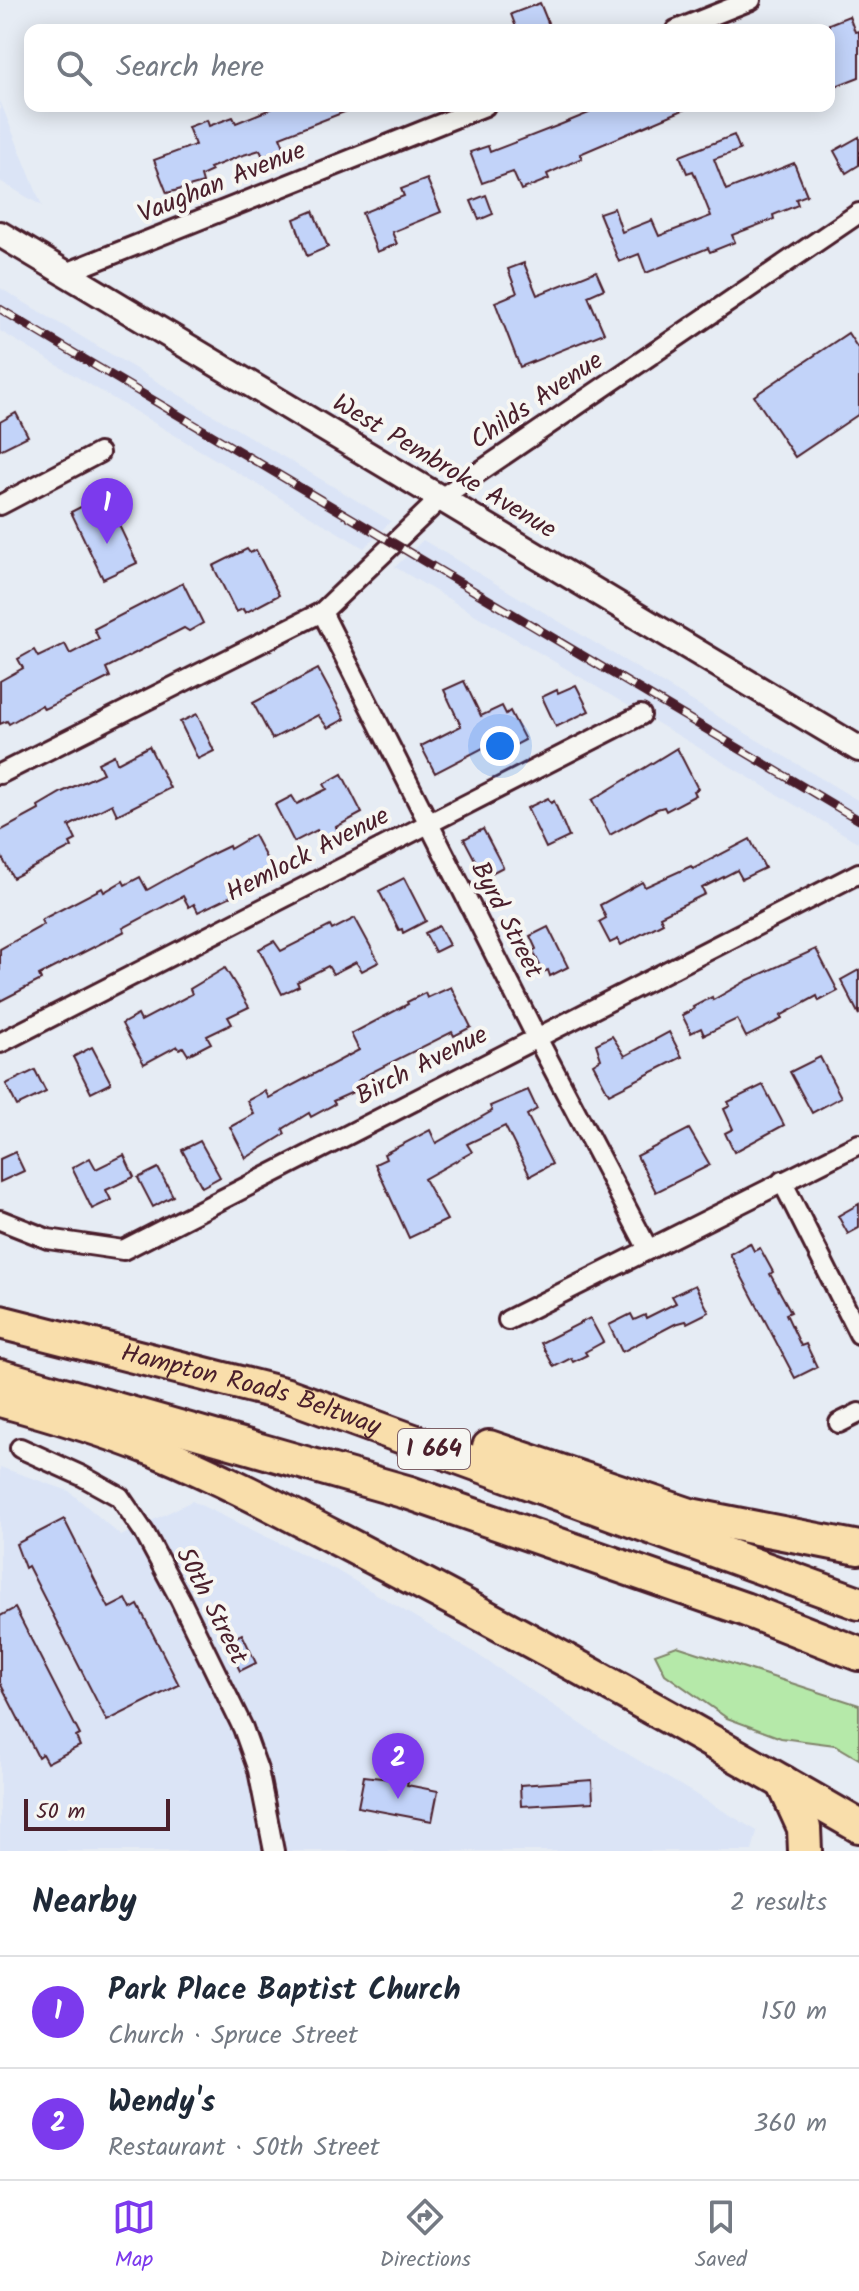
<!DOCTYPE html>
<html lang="en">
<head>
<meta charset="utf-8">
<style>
  :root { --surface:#fff; --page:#f2f2f3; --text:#1f2937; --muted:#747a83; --line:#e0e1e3; --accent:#7c3aed }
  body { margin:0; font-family:Kalam,sans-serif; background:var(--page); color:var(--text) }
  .scale { position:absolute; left:24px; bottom:20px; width:146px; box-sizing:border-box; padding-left:8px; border:4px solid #4a1f2b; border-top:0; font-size:22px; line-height:28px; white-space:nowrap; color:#4a1f2b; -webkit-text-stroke:6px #f6f6f2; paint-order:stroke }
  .you { position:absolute; left:500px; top:746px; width:28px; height:28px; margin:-20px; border:6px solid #fff; border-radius:50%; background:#1a73e8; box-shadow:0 0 0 12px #1a73e833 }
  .badge { display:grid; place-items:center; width:52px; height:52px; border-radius:50%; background:var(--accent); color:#fff; font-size:26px; font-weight:700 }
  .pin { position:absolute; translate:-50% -66px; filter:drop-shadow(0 2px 4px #0008) }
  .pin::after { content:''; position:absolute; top:42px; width:28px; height:24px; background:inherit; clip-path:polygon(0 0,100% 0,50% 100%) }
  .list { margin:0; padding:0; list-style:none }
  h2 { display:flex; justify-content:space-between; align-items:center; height:104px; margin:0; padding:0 32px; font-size:34px }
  h2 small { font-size:26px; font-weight:400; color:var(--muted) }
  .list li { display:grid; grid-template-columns:52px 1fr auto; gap:24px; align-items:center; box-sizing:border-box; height:112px; padding:0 32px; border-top:2px solid var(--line) }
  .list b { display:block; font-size:30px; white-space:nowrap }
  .list p { margin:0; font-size:26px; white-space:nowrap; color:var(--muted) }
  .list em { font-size:26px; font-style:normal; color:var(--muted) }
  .icon { flex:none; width:44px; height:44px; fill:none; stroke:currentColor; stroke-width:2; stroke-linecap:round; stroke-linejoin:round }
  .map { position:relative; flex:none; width:859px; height:1851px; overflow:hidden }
  .search { position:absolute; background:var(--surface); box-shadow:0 4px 20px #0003; left:24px; right:24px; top:24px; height:88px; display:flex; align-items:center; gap:20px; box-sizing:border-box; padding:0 28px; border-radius:16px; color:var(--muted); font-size:30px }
  .sheet { height:328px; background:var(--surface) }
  nav { display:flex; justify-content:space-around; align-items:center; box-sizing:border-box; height:112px; border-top:2px solid var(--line); background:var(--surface); font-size:22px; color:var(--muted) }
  nav a { display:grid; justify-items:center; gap:4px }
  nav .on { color:var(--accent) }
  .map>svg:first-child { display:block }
</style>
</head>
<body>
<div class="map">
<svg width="859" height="1851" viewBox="0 0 859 1851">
  <rect width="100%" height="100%" fill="#e6ecf4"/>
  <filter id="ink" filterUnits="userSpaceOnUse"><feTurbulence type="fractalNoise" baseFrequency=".0125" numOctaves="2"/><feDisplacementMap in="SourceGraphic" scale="16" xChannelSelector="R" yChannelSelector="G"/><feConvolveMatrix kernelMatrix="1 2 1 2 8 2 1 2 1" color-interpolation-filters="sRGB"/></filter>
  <g filter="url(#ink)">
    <g fill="#dbe4f6">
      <path d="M 0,101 L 42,206 L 0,181 Z"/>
      <path d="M 0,288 L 391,521 L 364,548 L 0,331 Z"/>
      <path d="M 423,540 L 859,801 L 859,843 L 395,567 Z"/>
      <path d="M 0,1467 L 69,1491 L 121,1536 L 192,1501 L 336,1570 L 472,1651 L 611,1744 L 757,1831 L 752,1851 L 0,1851 Z"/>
    </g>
    <path fill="#b5e9a9" stroke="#80846a" stroke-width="2" d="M 677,1646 L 859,1705 L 859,1759 L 835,1745 L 781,1738 L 727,1718 L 665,1674 L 655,1654 Z"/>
    <g fill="#c2d3f9" stroke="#4a1f2b" stroke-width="2">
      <path d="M 540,3 L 551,30 L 517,30 L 511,14 Z"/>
      <path d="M 849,16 L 855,32 L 859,31 L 859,77 L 836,86 L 832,77 L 829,78 L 829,24 Z"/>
      <path d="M 278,106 L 357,107 L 280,137 L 285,149 L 263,157 L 260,150 L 240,156 L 210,168 L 212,171 L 201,176 L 203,183 L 167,193 L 154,160 L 195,145 L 188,127 L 207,120 L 209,126 L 233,117 L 236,123 Z"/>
      <path d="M 586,106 L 690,107 L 580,154 L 582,158 L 547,174 L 549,179 L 521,190 L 513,172 L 482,183 L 470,152 L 488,146 L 490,152 L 562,124 L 589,113 Z"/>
      <path d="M 734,135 L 740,150 L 714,159 L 726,190 L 794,163 L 807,195 L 796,199 L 798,205 L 773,215 L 774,219 L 732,235 L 735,242 L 710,252 L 708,248 L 646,273 L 639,254 L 619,262 L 599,213 L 614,208 L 622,232 L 652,220 L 659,236 L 711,216 L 693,171 L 687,173 L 680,156 Z"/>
      <path d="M 859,137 L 859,165 L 846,173 L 834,151 Z"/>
      <path d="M 427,179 L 441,212 L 392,232 L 397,244 L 377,252 L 362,213 L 404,196 L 401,189 Z"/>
      <path d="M 486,195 L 493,214 L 479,220 L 471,201 Z"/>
      <path d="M 313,211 L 328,247 L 307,256 L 294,219 Z"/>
      <path d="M 524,263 L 537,295 L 596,271 L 604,289 L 588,296 L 604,333 L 520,367 L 495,302 L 517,293 L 508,269 Z"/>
      <path d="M 848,333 L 859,350 L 859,414 L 795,457 L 754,396 Z"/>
      <path d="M 16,413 L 28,436 L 0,450 L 0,422 Z"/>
      <path d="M 96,499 L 109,525 L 117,521 L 137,563 L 103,579 L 71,512 Z"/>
      <path d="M 247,549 L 250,553 L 256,550 L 279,595 L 245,613 L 243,609 L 236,612 L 213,566 Z"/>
      <path d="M 183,583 L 203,623 L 189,631 L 184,628 L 106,668 L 110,677 L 94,685 L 44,709 L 42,705 L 9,724 L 7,721 L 0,724 L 0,681 L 23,668 L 18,659 L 34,650 L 38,657 L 65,644 L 70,654 L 99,639 L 94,629 Z"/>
      <path d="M 318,669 L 345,719 L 328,728 L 318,715 L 272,739 L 253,703 Z"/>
      <path d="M 464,681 L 481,716 L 502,706 L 506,714 L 510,711 L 525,740 L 508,749 L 502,738 L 435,773 L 421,746 L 461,726 L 444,690 Z"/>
      <path d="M 576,685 L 589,711 L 556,727 L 542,697 L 557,690 L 558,693 Z"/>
      <path d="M 197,714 L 214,751 L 198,759 L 180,722 Z"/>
      <path d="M 149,746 L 170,788 L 117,815 L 112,804 L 69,826 L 76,840 L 70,843 L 72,847 L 13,878 L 0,854 L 0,831 L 39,810 L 38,806 L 62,792 L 103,773 L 98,763 L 114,755 L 117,763 Z"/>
      <path d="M 677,748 L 698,789 L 694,791 L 696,795 L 666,811 L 664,807 L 657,809 L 610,835 L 592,800 Z"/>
      <path d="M 342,774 L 362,813 L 336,827 L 343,840 L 326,848 L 317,830 L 294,842 L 275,805 L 292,796 L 297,804 L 327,789 L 324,784 Z"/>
      <path d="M 548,798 L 551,803 L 554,801 L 569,837 L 546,848 L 527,808 Z"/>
      <path d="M 483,829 L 503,867 L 484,877 L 464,839 Z"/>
      <path d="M 254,835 L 275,875 L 198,912 L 194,904 L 189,907 L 183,896 L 123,928 L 125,931 L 39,975 L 41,980 L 0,1001 L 0,949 L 38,928 L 43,924 L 41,920 L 102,888 L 104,892 L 123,881 L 125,885 L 140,877 L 147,890 L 208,856 L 229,846 L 230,849 Z"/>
      <path d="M 750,839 L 765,868 L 742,879 L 737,870 L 702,888 L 705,894 L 660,916 L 663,923 L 621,945 L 618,939 L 610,943 L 599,922 L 606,918 L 600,905 L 642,882 L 645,887 L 691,866 L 693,869 Z"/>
      <path d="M 404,878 L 426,921 L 403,933 L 402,929 L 399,930 L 379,891 Z"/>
      <path d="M 355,918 L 379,962 L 362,971 L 356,962 L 333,974 L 328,966 L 297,982 L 299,986 L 282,994 L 259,949 L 274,941 L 281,951 L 330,926 L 332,930 Z"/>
      <path d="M 439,926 L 449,945 L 435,952 L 425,933 Z"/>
      <path d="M 548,927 L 568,967 L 550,976 L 548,970 L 543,972 L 533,951 L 536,949 L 530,936 Z"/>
      <path d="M 816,949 L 838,991 L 819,1001 L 817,996 L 780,1016 L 782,1019 L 746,1037 L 737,1019 L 704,1035 L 701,1028 L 691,1033 L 682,1015 L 694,1009 L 693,1007 L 712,997 L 713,1000 L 748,980 Z"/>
      <path d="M 225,968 L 249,1007 L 228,1017 L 232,1024 L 207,1036 L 211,1043 L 188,1055 L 183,1047 L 179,1049 L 177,1046 L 144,1064 L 122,1024 L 138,1015 L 141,1021 L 192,994 L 190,989 Z"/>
      <path d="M 859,970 L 859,1015 L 841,980 Z"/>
      <path d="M 451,987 L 471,1027 L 454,1036 L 452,1032 L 364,1076 L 358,1081 L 362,1088 L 333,1101 L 335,1104 L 311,1117 L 309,1113 L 283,1129 L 285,1134 L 246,1158 L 230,1127 L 254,1114 L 247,1101 L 265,1091 L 269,1098 L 359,1050 L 351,1034 L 408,1004 L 407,1002 L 425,993 L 427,998 Z"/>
      <path d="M 669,1032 L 682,1057 L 609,1094 L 593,1064 L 601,1059 L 596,1044 L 612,1036 L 625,1056 Z"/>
      <path d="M 92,1047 L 111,1083 L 91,1093 L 73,1057 Z"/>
      <path d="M 820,1057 L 841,1097 L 812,1113 L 790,1072 Z"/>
      <path d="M 35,1070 L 46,1092 L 17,1106 L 6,1084 Z"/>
      <path d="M 763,1085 L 784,1125 L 734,1152 L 725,1133 L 733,1129 L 724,1109 L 730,1106 L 728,1102 Z"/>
      <path d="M 528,1090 L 537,1109 L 527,1115 L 552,1164 L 530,1176 L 505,1126 L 467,1144 L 472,1152 L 424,1179 L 447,1220 L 409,1238 L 375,1164 L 386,1159 L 384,1154 L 430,1130 L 436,1143 L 492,1111 L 490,1106 Z"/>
      <path d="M 689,1129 L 710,1165 L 656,1192 L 637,1156 Z"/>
      <path d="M 200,1141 L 220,1177 L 202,1187 L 182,1150 Z"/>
      <path d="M 15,1152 L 24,1171 L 0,1182 L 0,1159 Z"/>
      <path d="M 124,1155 L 134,1177 L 106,1190 L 111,1200 L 92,1209 L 72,1168 L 90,1158 L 96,1169 Z"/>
      <path d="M 158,1168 L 173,1196 L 153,1207 L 138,1178 Z"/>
      <path d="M 859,1204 L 859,1228 L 848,1234 L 838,1216 Z"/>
      <path d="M 750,1243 L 754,1251 L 760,1248 L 773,1272 L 770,1274 L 791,1312 L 786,1314 L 801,1346 L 806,1344 L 817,1367 L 795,1378 L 730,1254 Z"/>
      <path d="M 695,1285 L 709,1312 L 687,1323 L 686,1321 L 675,1324 L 622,1352 L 609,1325 L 631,1314 L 634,1320 L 645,1315 L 646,1318 L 676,1303 L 672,1296 Z"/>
      <path d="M 590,1318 L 603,1342 L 585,1352 L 587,1355 L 573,1362 L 571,1358 L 554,1367 L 541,1343 Z"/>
      <path d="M 64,1519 L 109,1608 L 126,1599 L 131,1609 L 138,1605 L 179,1685 L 107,1721 L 28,1566 L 25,1568 L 16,1544 Z"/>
      <path d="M 15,1608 L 80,1735 L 76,1737 L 80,1746 L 47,1763 L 42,1754 L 38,1757 L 0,1683 L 0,1616 Z"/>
      <path d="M 242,1634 L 256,1663 L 240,1671 L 226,1642 Z"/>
      <path d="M 364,1776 L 408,1781 L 407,1785 L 438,1791 L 432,1821 L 358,1807 Z"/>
      <path d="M 592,1780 L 593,1802 L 521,1806 L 520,1785 Z"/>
    </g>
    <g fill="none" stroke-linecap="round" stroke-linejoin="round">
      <g stroke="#4a1f2b" stroke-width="24">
        <g id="street">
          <path d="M 676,30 L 751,0"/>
          <path d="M 66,273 L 485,106"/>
          <path d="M 0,505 L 99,453"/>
          <path d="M 322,612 L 536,1036 L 648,1249"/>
          <path d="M 0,774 L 322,612 L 441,498 L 859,213"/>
          <path d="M 0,1043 L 641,715"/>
          <path d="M 782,1181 L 859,1334"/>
          <path d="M 0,1220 L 48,1239 L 123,1250 L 859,873"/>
          <path d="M 508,1320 L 859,1144"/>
          <path d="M 839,1423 L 859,1413"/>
          <path d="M 20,1448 L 82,1476 L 120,1497 L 144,1532 L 180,1599 L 243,1728 L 258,1770 L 274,1851"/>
        </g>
      </g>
      <g stroke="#4a1f2b" stroke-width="30">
        <path id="secondary" d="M 0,234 L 859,749"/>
      </g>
      <g stroke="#4a1f2b" stroke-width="38">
        <g id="highway">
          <path id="s1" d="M 0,1322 L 287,1395 L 859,1603"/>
          <path d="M 0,1376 L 410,1493 L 744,1609 L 859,1654"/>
          <path d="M 0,1400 C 52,1414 105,1430 155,1450 C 239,1485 319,1530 399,1571 C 555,1652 707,1738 859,1826"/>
          <path d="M 489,1447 L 690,1515 L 859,1548"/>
          <path d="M 783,1782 L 804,1828 L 805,1851"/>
        </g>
      </g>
      <use href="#street" stroke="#f6f6f2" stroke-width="18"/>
      <use href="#secondary" stroke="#f6f6f2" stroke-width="24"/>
      <use href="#highway" stroke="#f9deab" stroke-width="32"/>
      <g stroke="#4a1f2b" stroke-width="9">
        <path id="rail" d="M 0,309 L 859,820"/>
      </g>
      <use href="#rail" stroke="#f6f6f2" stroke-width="6" stroke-dasharray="18" stroke-linecap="butt"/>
    </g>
  </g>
  <g text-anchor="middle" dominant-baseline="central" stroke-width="8" stroke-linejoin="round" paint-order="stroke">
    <rect fill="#f6f6f2" stroke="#7e6067" stroke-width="2" x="398" y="1429" width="72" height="40" rx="6"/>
    <g font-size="24" font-weight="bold" fill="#4a1f2b">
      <text x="434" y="1449">I 664</text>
    </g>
    <g font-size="26" fill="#4a1f2b" stroke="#f6f6f2">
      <text transform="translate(222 183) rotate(-22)">Vaughan Avenue</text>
      <text transform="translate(537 401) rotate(-34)">Childs Avenue</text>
      <text transform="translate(444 467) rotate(31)">West Pembroke Avenue</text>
      <text transform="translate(308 855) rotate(-27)">Hemlock Avenue</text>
      <text transform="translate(506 920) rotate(63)">Byrd Street</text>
      <text transform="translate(422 1066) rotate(-27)">Birch Avenue</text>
      <text stroke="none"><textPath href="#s1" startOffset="260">Hampton Roads Beltway</textPath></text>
      <text transform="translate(211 1606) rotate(63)">50th Street</text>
    </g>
  </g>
</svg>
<div class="scale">50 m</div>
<div class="you"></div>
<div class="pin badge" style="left:107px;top:544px">1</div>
<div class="pin badge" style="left:398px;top:1799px">2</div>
<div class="search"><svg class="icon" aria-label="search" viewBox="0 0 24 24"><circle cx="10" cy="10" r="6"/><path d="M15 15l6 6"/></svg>Search here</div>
</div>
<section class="sheet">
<h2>Nearby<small>2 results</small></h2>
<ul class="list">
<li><span class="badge">1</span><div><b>Park Place Baptist Church</b><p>Church · Spruce Street</p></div><em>150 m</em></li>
<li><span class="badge">2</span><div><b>Wendy's</b><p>Restaurant · 50th Street</p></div><em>360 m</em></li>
</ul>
</section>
<nav>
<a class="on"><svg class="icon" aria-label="map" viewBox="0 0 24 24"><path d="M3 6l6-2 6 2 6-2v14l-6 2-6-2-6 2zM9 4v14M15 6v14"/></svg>Map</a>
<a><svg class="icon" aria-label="directions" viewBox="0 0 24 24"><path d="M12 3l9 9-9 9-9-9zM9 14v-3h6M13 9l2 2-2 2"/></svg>Directions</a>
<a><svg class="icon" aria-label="saved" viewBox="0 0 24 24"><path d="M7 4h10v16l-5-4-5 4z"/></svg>Saved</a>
</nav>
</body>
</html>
